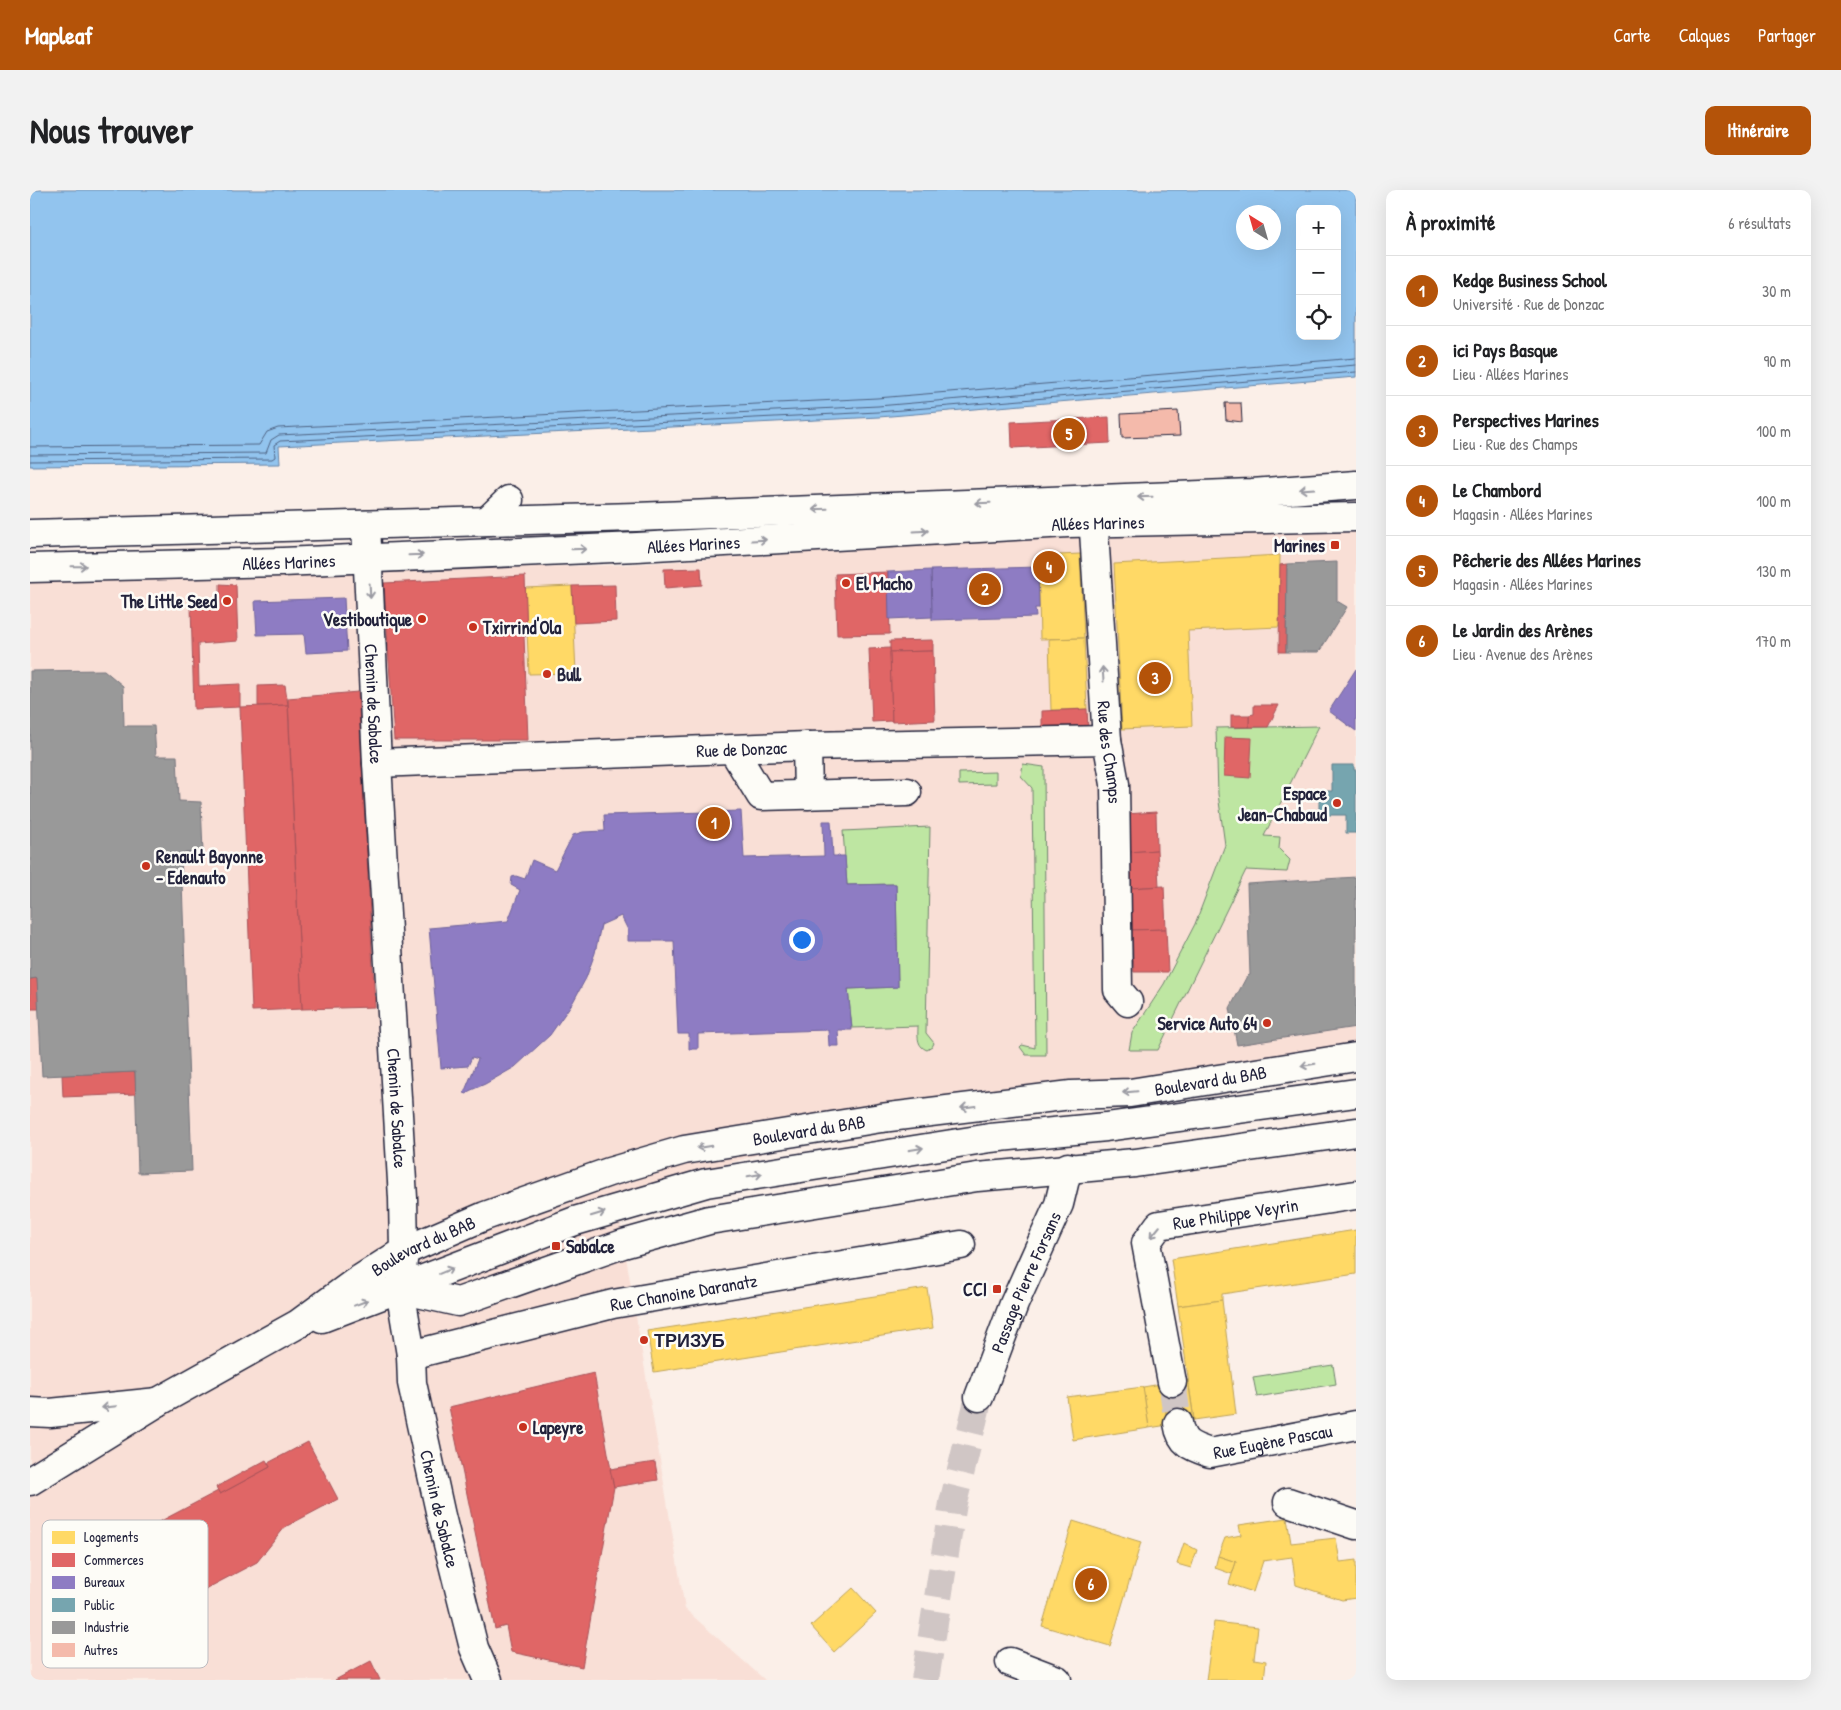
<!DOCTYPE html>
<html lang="fr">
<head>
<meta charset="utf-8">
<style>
  :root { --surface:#fff; --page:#f2f2f2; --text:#202124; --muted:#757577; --line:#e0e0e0; --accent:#b45309 }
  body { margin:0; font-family:"Patrick Hand",sans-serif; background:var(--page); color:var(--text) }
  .controls { position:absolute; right:15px; top:15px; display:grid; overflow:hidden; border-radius:10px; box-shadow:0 5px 20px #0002 }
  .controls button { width:45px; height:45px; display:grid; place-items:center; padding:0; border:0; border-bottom:1px solid var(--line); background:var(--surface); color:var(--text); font:25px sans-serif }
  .compass { position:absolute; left:1206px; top:15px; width:45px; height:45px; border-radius:50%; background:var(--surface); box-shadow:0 5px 20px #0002; rotate:323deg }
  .you { position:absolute; left:771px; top:749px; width:18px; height:18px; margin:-12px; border:4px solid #fff; border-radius:50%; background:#1a73e8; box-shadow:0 0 0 8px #1a73e833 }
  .badge { display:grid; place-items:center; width:32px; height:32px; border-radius:50%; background:var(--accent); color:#fff; font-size:16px; font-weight:700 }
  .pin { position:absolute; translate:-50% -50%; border:2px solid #fff; box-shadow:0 1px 5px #0006 }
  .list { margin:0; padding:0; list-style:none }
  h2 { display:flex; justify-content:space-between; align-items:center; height:65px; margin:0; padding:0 20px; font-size:21px }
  h2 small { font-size:16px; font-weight:400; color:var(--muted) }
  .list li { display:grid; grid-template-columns:32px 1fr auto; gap:15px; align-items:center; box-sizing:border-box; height:70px; padding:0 20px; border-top:1px solid var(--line) }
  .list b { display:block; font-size:19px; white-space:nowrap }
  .list p { margin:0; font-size:16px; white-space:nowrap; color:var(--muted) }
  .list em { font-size:16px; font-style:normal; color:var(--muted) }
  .icon { flex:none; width:28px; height:28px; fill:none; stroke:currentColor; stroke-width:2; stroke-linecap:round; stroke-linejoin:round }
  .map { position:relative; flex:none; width:1326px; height:1490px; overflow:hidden; border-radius:10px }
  header { display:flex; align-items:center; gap:30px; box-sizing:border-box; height:70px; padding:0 25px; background:var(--accent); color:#fff }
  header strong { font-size:24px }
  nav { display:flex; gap:28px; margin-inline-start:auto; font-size:18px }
  .intro { display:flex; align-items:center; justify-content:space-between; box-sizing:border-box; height:120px; padding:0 30px }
  h1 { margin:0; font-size:35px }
  .button { padding:12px 22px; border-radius:10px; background:var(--accent); color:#fff; font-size:18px; font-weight:700 }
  main { display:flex; gap:30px; padding:0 30px }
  aside { flex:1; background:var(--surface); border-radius:10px; box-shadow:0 5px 20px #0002 }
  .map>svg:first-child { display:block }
</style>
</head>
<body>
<header>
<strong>Mapleaf</strong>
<nav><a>Carte</a><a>Calques</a><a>Partager</a></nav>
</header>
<div class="intro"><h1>Nous trouver</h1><a class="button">Itinéraire</a></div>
<main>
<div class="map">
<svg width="1326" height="1490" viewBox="0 0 1326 1490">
  <rect width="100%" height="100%" fill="#fbefe8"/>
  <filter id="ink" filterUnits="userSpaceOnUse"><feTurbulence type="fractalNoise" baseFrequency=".02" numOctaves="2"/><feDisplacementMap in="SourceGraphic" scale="10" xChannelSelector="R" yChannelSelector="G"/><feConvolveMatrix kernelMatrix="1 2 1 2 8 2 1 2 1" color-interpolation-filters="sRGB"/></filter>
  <g filter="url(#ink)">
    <path fill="#f9dfd6" d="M 1326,328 L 1326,870 L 851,928 L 586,1007 L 655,1419 L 735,1490 L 0,1490 L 0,390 L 587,375 Z"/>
    <g fill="#bee6a2" stroke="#70846e">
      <path d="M 1289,536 L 1234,646 L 1250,647 L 1249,659 L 1260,670 L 1257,682 L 1216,680 L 1128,860 L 1099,860 L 1102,843 L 1134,794 L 1165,734 L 1195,655 L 1188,604 L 1186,538 Z"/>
      <path d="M 993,574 L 1014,577 L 1016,865 L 996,865 L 990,857 L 992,855 L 1005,858 L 1002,598 L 991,586 Z"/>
      <path d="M 966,582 L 966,594 L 929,595 L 929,583 Z"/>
      <path d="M 900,637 L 896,843 L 904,853 L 902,857 L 897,860 C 886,856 888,845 888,836 L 822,838 L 818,799 L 868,797 L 866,694 L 817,695 L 813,641 Z"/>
      <path d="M 1303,1175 L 1306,1194 L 1227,1207 L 1223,1187 Z"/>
    </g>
    <path fill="#92c4ee" stroke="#6583a6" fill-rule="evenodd" d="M 0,0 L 1326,0 L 1326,187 L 849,227 L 249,256 L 250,274 L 0,276 ZM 1270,19 L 1307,19 L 1307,146 L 1270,146 ZM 1214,22 L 1244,22 L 1244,52 L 1214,52 Z"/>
    <g fill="#ffd966" stroke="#bda259">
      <path d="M 1050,364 L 1054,448 L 1010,449 L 1008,366 Z"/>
      <path d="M 1250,365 L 1249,437 L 1158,441 L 1162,536 L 1092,539 L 1084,374 Z"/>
      <path d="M 542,396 L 546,483 L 499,484 L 495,398 Z"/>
      <path d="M 1054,448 L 1057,519 L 1021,520 L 1019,449 Z"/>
      <path d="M 1326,1040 L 1326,1084 L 1192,1104 L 1192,1110 L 1148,1116 L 1141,1069 Z"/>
      <path d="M 897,1098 L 903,1138 L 624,1182 L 617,1141 Z"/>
      <path d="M 1192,1110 L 1206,1224 L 1164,1230 L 1148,1116 Z"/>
      <path d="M 1158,1190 L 1164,1230 L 1138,1235 L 1131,1194 Z"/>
      <path d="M 1131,1194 L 1138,1235 L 1119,1238 L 1113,1197 Z"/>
      <path d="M 1113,1197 L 1119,1238 L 1043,1250 L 1037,1207 Z"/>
      <path d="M 1257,1328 L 1261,1353 L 1306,1348 L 1310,1372 L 1326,1370 L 1326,1408 L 1312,1410 L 1266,1395 L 1262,1367 L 1233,1371 L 1223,1402 L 1199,1394 L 1206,1372 L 1188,1366 L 1195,1348 L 1211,1345 L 1209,1335 Z"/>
      <path d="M 1043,1331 L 1111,1352 L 1080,1456 L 1012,1436 Z"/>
      <path d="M 1154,1353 L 1167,1360 L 1161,1378 L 1147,1374 Z"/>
      <path d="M 1188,1366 L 1206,1372 L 1202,1384 L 1185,1378 Z"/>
      <path d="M 823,1398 L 846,1423 L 804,1462 L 781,1436 Z"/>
      <path d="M 1184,1432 L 1228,1437 L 1224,1469 L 1236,1471 L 1234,1490 L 1176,1490 Z"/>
    </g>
    <g fill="#e06666" stroke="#a75259">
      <path d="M 1079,227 L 1080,253 L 982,258 L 981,232 Z"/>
      <path d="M 1257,374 L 1256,462 L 1249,462 L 1250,375 Z"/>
      <path d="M 671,378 L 672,395 L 635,398 L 634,379 Z"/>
      <path d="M 858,382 L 860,444 L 807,445 L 805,384 Z"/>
      <path d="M 495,386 L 497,446 L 494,446 L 498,550 L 364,550 L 354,393 Z"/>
      <path d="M 190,394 L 206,395 L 208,451 L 168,454 L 169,496 L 210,494 L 210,517 L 164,519 L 161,416 L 190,415 Z"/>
      <path d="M 585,395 L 586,431 L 544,433 L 542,396 Z"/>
      <path d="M 903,450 L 903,461 L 860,462 L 860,451 Z"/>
      <path d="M 860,458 L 862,531 L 842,532 L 839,459 Z"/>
      <path d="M 903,461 L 905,530 L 862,532 L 860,462 Z"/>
      <path d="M 255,495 L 258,515 L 228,516 L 228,496 Z"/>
      <path d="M 328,502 L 345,817 L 272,819 L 258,508 Z"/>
      <path d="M 258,515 L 272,819 L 222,821 L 210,517 Z"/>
      <path d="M 1224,515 L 1249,515 L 1238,537 L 1219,537 L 1219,525 L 1224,524 Z"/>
      <path d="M 1057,519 L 1058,538 L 1012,539 L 1012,521 Z"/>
      <rect x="1201" y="525" width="18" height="12"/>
      <path d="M 1195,547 L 1222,548 L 1220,588 L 1194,586 Z"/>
      <path d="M 1126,622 L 1127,660 L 1099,662 L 1096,624 Z"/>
      <path d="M 1127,660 L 1129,696 L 1100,698 L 1099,662 Z"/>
      <path d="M 1134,696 L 1136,739 L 1102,740 L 1100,698 Z"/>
      <path d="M 1136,739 L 1138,782 L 1104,782 L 1102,740 Z"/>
      <path d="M 7,788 L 9,819 L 0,819 L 0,789 Z"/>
      <path d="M 105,882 L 106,904 L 33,907 L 32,885 Z"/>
      <path d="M 564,1183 L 584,1297 L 552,1477 L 481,1462 L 476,1436 L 465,1439 L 419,1217 Z"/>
      <path d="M 278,1252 L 308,1309 L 255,1337 L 227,1372 L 132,1422 L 85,1427 L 55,1371 L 188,1301 L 190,1304 L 240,1277 L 238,1273 Z"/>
      <path d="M 236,1270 L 240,1277 L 190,1304 L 186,1297 Z"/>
      <path d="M 625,1272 L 628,1290 L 584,1297 L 580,1279 Z"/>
      <path d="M 341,1471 L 350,1490 L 305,1490 Z"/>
    </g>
    <g fill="#8e7cc3" stroke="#6e619a">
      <path d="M 1008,377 L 1009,418 L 1005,418 L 1006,427 L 902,430 L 901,380 Z"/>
      <path d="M 901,380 L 902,427 L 859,429 L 858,382 Z"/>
      <path d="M 314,408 L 317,461 L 276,463 L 274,444 L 227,445 L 225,411 Z"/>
      <path d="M 1326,479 L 1326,541 L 1299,521 Z"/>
      <path d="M 711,621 L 714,668 L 794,666 L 793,631 L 801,631 L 803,666 L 815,666 L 817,695 L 866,694 L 868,797 L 818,799 L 822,840 L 808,840 L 809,856 L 799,856 L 798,840 L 668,844 L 668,859 L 659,859 L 659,844 L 648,844 L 644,751 L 598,751 L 598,740 L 591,726 L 571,735 L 565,763 L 556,788 L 543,812 L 520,845 L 485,877 L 455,894 L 439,901 L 437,904 L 434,903 L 448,869 L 442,867 L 438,876 L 411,878 L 399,738 L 478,731 L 490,700 L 481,695 L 482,687 L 486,686 L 495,689 L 502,670 L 525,680 L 543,645 L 553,642 L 575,641 L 574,625 Z"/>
    </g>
    <path fill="#76a5af" stroke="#5d7e8c" d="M 1302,575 L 1324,575 L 1324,580 L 1326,580 L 1326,643 L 1316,643 L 1316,625 L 1289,625 L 1289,601 L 1302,601 Z"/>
    <g fill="#999" stroke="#75757d">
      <path d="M 1307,372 L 1307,411 L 1317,417 L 1289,462 L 1256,462 L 1257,374 Z"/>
      <path d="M 74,480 L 93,496 L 94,536 L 124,536 L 126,566 L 147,566 L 149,611 L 171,612 L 173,662 L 151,663 L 162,981 L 108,983 L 105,882 L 12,886 L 7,788 L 0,789 L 0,481 Z"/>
      <path d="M 1326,687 L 1326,837 L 1207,855 L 1200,818 L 1217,786 L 1220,785 L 1217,694 Z"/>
    </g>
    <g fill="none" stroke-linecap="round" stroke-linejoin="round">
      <g stroke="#4f6383" stroke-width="1">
        <path d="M 0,257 L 229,255 L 237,242 L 248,238 L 847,208 L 1326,168"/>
        <path d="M 0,265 L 236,263 L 241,250 L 249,245 L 848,216 L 1326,175"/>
        <path d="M 0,271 L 242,269 L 245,267 L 244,255 L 250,251 L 848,222 L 1326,182"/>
      </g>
    </g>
    <g fill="#f4baab" stroke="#22223b">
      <path d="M 1195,213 L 1211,213 L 1212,232 L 1196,230 Z"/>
      <path d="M 1148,221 L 1150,246 L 1092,248 L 1091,224 Z"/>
    </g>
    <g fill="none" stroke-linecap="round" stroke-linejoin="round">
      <g stroke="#d0c6c5" stroke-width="28" stroke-dasharray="28 14" stroke-linecap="butt">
        <path d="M 1142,1192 L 1148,1233"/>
        <path d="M 895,1490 L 923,1313 L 949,1207"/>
      </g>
      <g stroke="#22223b" stroke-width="31">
        <g id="minor">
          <path id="s1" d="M 1062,309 L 1077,550 L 1085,594 L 1088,800 L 1098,812"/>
          <path d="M 457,331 L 479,310"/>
          <path id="s2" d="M 336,335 L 347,573 L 373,1008 L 374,1061 L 370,1099 L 381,1165 L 382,1193 L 411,1326 L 444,1458 L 458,1490"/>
          <path d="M 777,556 L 778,605"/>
          <path d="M 703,560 L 731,606 L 877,602"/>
          <path id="s3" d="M 347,573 L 777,556 L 1077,550"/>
          <path d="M 370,1099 L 428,1112 L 593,1054 L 679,1030 L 947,987 L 1105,973 L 1326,942"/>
          <path id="s4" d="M 381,1165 L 583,1114 L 931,1055"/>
          <path id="s5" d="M 1142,1192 L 1116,1053 L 1129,1035 L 1326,1005"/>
          <path id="s6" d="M 949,1207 L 984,1114 L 1029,1014 L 1038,977"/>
          <path d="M 0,1222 L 20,1223 L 128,1212"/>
          <path id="s7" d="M 1148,1233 C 1151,1254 1162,1257 1180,1263 L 1326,1235"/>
          <path d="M 1258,1312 L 1326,1335"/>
          <path d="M 980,1472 L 1027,1490"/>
        </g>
      </g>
      <g stroke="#22223b" stroke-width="31">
        <g id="major">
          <path d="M 0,344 L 606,327 L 1222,303 L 1326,295"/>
          <path id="s8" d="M 0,378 L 252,372 L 607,357 L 1038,333 L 1326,327"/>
          <path d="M 292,1128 L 545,1031 L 676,993 L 960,948 L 1076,937 L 1326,903"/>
          <path id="s9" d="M 0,1291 L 128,1212 L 268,1134 L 324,1093 L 374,1061 L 455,1026 L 579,982 L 654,960 L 851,928 L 1041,905 L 1100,903 L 1326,867"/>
        </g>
      </g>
      <use href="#minor" stroke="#fdfcf7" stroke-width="28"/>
      <use href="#major" stroke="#fdfcf7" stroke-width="28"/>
    </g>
    <defs><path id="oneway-shaft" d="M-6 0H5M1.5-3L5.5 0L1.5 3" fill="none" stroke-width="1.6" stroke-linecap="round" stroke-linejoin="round" transform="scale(1.25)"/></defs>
    <g stroke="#9a9aa2">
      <use href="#oneway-shaft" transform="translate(1277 299) rotate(176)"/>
      <use href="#oneway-shaft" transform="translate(1115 307) rotate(178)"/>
      <use href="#oneway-shaft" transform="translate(953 313) rotate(178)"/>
      <use href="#oneway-shaft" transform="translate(790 319) rotate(178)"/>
      <use href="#oneway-shaft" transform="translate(891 341) rotate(-3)"/>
      <use href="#oneway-shaft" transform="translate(729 350) rotate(-3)"/>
      <use href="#oneway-shaft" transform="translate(549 359) rotate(-2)"/>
      <use href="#oneway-shaft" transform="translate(386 365) rotate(-2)"/>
      <use href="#oneway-shaft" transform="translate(49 376) rotate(-1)"/>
      <use href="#oneway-shaft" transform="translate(340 401) rotate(87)"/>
      <use href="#oneway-shaft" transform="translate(1073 484) rotate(-94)"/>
      <use href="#oneway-shaft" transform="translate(1278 875) rotate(171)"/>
      <use href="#oneway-shaft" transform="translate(1100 902) rotate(175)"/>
      <use href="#oneway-shaft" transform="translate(938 917) rotate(173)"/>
      <use href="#oneway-shaft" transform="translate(674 957) rotate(170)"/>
      <use href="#oneway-shaft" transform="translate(886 959) rotate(-9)"/>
      <use href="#oneway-shaft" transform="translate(725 985) rotate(-10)"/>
      <use href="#oneway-shaft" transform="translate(568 1024) rotate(-17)"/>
      <use href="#oneway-shaft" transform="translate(1125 1042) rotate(130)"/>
      <use href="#oneway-shaft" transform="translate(416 1081) rotate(-22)"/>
      <use href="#oneway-shaft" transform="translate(331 1113) rotate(-21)"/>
      <use href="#oneway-shaft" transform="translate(79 1217) rotate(174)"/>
    </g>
  </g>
  <g fill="#c8321e" stroke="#fdfcf7" stroke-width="2">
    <rect x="1300" y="350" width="10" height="10" rx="2.5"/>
    <circle cx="816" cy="393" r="5"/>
    <circle cx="197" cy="411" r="5"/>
    <circle cx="392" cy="429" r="5"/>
    <circle cx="443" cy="437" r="5"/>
    <circle cx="517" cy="484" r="5"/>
    <circle cx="1307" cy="613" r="5"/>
    <circle cx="116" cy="676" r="5"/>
    <circle cx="1237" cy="833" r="5"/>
    <rect x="521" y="1051" width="10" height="10" rx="2.5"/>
    <rect x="962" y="1094" width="10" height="10" rx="2.5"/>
    <circle cx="614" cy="1150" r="5"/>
    <circle cx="493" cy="1237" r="5"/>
  </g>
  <g text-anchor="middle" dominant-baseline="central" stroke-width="5" stroke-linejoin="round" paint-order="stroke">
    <g font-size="18" fill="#22223b" stroke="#fdfcf7">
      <text stroke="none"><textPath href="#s8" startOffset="1069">Allées Marines</textPath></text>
      <text stroke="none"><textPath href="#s8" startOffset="664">Allées Marines</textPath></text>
      <text stroke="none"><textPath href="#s8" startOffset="259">Allées Marines</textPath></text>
      <text stroke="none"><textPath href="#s2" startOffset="179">Chemin de Sabalce</textPath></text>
      <text stroke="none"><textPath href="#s3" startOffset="365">Rue de Donzac</textPath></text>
      <text stroke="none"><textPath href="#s1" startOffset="254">Rue des Champs</textPath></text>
      <text stroke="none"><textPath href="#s9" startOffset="1269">Boulevard du BAB</textPath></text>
      <text stroke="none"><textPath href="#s2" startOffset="584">Chemin de Sabalce</textPath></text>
      <text stroke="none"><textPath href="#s9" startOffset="864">Boulevard du BAB</textPath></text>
      <text stroke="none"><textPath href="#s5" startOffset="241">Rue Philippe Veyrin</textPath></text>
      <text stroke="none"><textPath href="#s9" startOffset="459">Boulevard du BAB</textPath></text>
      <text stroke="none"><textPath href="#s6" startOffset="124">Passage Pierre Forsans</textPath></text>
      <text stroke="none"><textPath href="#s4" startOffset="280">Rue Chanoine Daranatz</textPath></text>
      <text stroke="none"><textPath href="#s7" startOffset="111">Rue Eugène Pascau</textPath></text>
      <text stroke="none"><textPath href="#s2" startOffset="989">Chemin de Sabalce</textPath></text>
    </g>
    <g font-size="18" font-weight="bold" fill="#22223b" stroke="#fdfcf7" text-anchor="start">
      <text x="1295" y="355" text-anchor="end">Marines</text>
      <text x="826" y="393">El Macho</text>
      <text x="187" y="411" text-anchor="end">The Little Seed</text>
      <text x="382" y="429" text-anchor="end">Vestiboutique</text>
      <text x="453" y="437">Txirrind'Ola</text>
      <text x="527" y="484">Bull</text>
      <text x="1297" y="603" text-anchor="end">Espace<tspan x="1297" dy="21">Jean-Chabaud</tspan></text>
      <text x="126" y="666">Renault Bayonne<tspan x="126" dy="21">- Edenauto</tspan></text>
      <text x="1227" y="833" text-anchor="end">Service Auto 64</text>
      <text x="536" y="1056">Sabalce</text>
      <text x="957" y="1099" text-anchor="end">CCI</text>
      <text x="624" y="1150">ТРИЗУБ</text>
      <text x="503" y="1237">Lapeyre</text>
    </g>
  </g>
  <rect x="12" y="1330" width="166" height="148" rx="8" fill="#fdfcf7" stroke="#bbbbbf" stroke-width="1"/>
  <rect x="22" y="1341" width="23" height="13" fill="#ffd966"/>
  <rect x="22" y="1363" width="23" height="14" fill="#e06666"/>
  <rect x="22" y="1386" width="23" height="13" fill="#8e7cc3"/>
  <rect x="22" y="1408" width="23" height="14" fill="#76a5af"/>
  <rect x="22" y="1431" width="23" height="13" fill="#999"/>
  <rect x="22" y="1453" width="23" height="14" fill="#f4baab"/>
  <g font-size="14" fill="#22223b">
    <text x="54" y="1352">Logements</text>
    <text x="54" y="1375">Commerces</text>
    <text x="54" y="1397">Bureaux</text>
    <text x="54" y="1420">Public</text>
    <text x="54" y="1442">Industrie</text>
    <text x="54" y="1465">Autres</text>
  </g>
</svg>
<div class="controls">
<button>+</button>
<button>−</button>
<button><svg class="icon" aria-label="locate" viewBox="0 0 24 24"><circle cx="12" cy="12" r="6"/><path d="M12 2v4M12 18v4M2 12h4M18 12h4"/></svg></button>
</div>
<svg class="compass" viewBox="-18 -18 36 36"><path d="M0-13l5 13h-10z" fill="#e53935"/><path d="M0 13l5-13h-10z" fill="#757577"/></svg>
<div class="you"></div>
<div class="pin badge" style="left:684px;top:633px">1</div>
<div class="pin badge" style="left:955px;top:399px">2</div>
<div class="pin badge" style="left:1125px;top:488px">3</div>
<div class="pin badge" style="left:1019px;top:377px">4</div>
<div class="pin badge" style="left:1039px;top:244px">5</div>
<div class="pin badge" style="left:1061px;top:1394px">6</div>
</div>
<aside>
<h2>À proximité<small>6 résultats</small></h2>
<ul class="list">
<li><span class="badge">1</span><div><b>Kedge Business School</b><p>Université · Rue de Donzac</p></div><em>30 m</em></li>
<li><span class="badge">2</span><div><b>ici Pays Basque</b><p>Lieu · Allées Marines</p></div><em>90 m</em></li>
<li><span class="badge">3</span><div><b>Perspectives Marines</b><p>Lieu · Rue des Champs</p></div><em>100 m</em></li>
<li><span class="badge">4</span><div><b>Le Chambord</b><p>Magasin · Allées Marines</p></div><em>100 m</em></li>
<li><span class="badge">5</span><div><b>Pêcherie des Allées Marines</b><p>Magasin · Allées Marines</p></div><em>130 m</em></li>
<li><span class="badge">6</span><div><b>Le Jardin des Arènes</b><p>Lieu · Avenue des Arènes</p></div><em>170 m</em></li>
</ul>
</aside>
</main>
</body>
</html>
